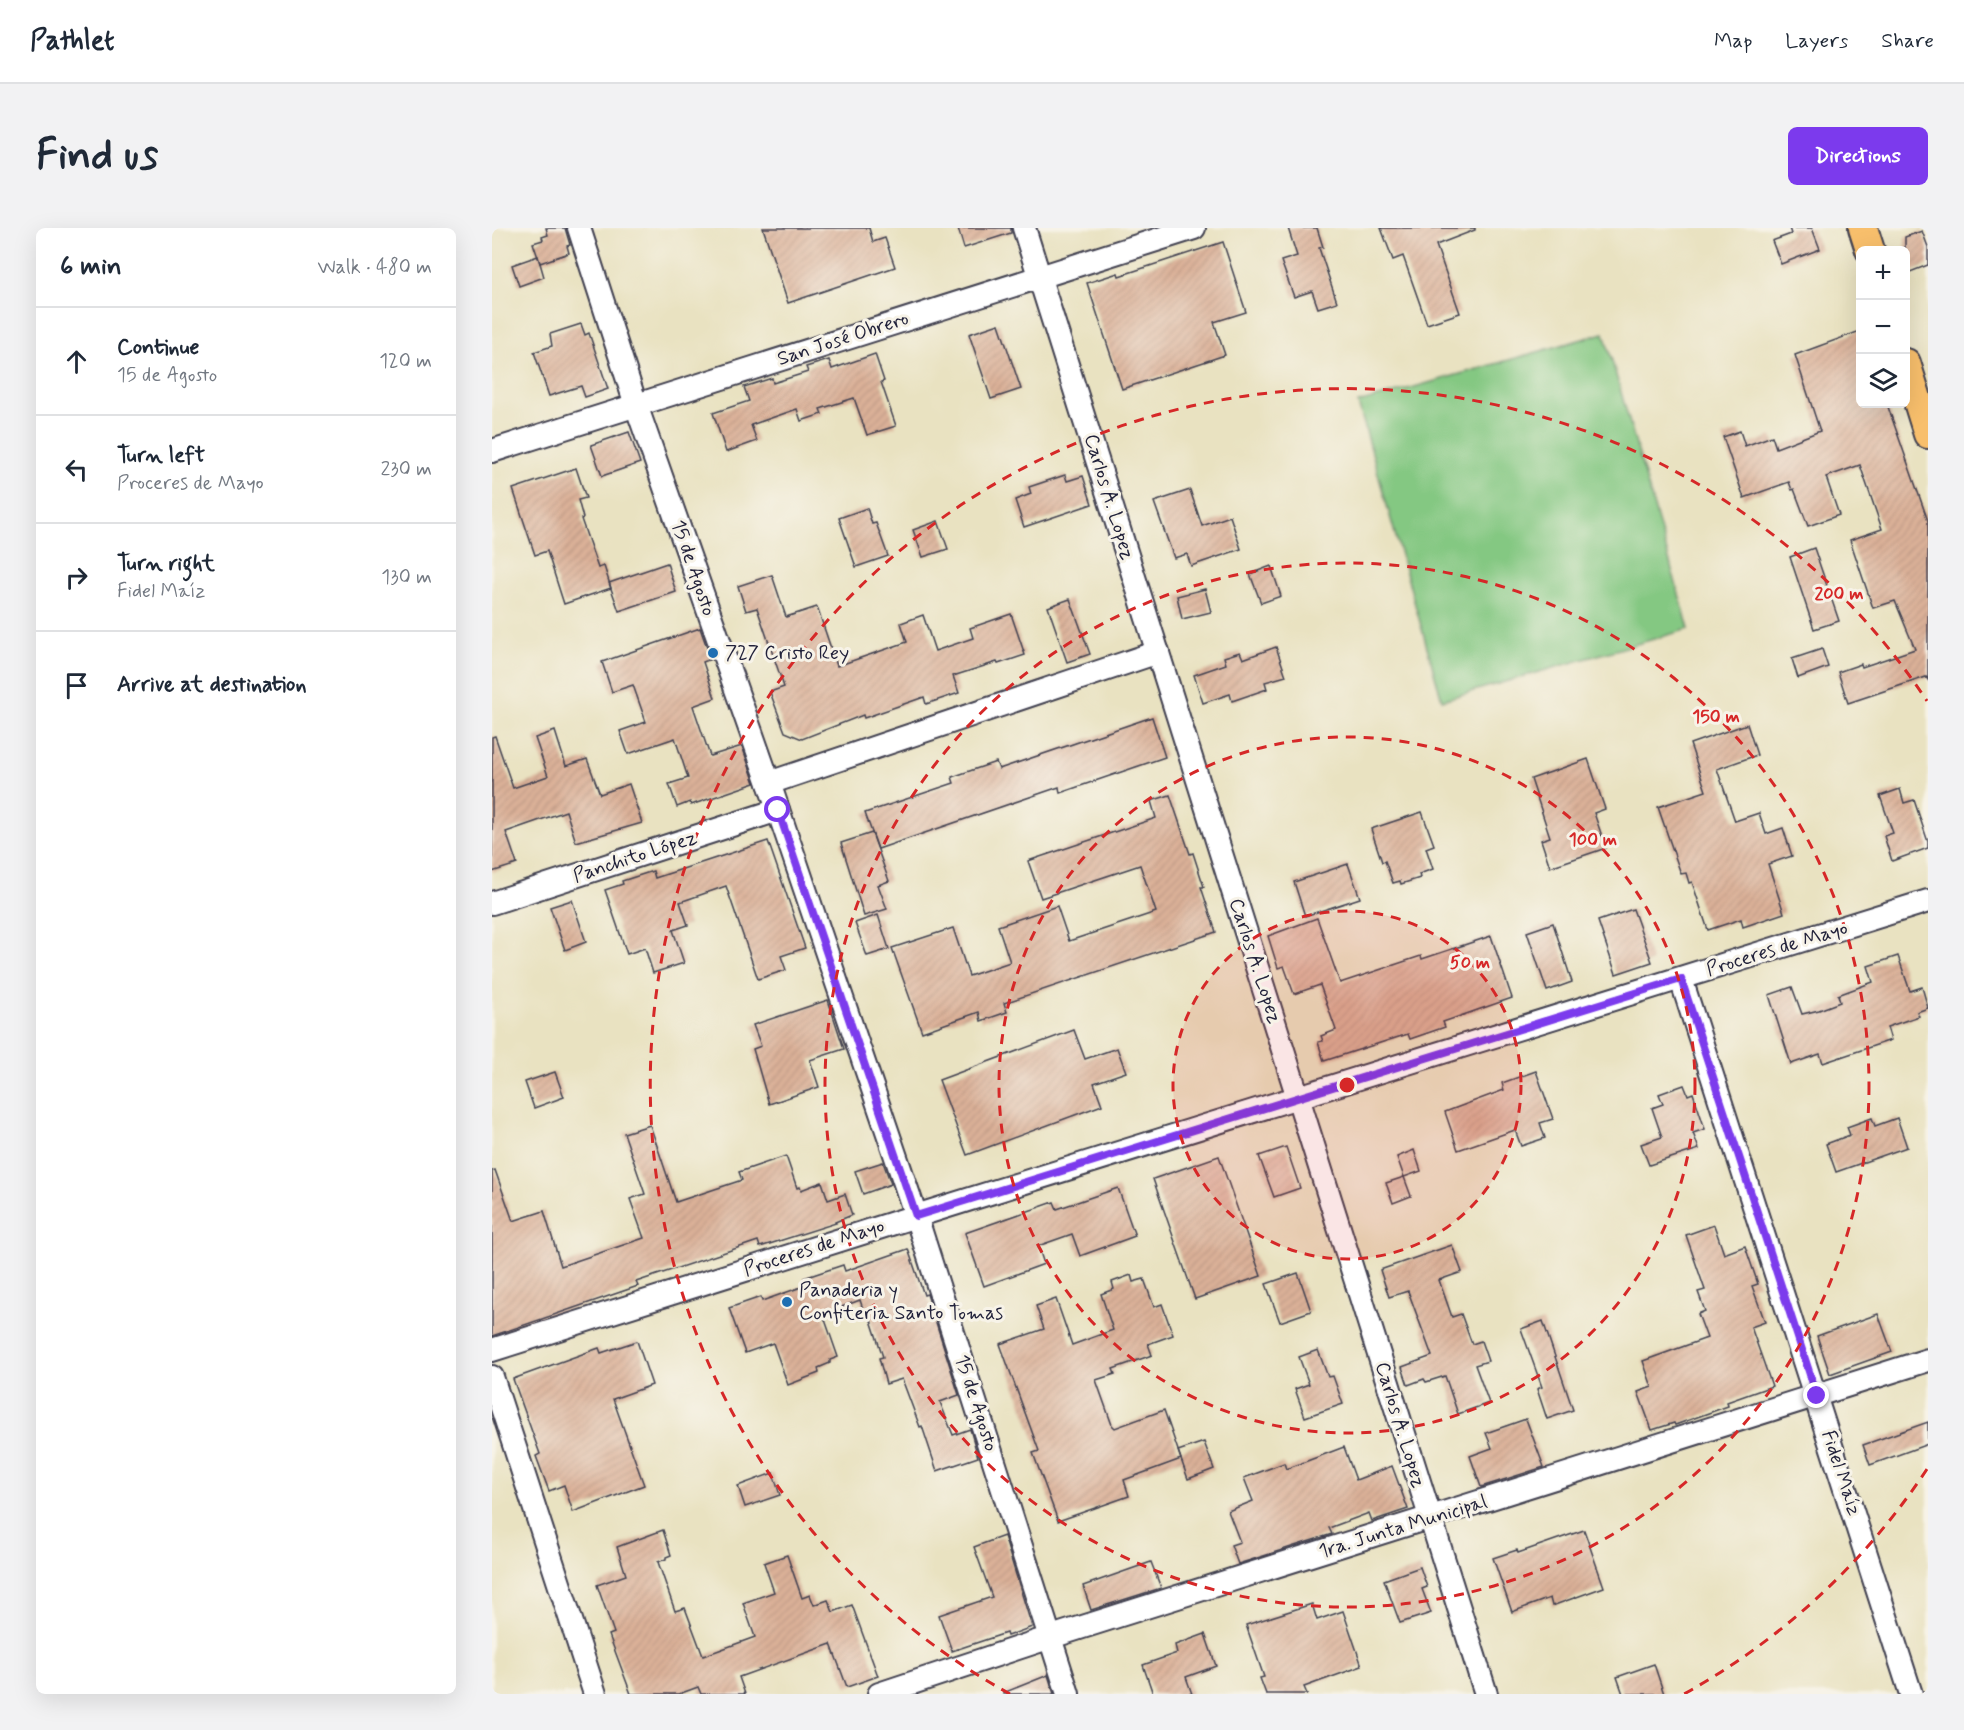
<!DOCTYPE html>
<html lang="en">
<head>
<meta charset="utf-8">
<style>
  :root { --surface:#fff; --page:#f2f2f3; --text:#1f2937; --muted:#747a83; --line:#e0e1e3; --accent:#7c3aed }
  body { margin:0; font-family:Mynerve,sans-serif; background:var(--page); color:var(--text) }
  .controls { position:absolute; right:18px; top:18px; display:grid; overflow:hidden; border-radius:9px; box-shadow:0 6px 24px #0002 }
  .controls button { width:54px; height:54px; display:grid; place-items:center; padding:0; border:0; border-bottom:2px solid var(--line); background:var(--surface); color:var(--text); font:30px sans-serif }
  .stop { position:absolute; width:18px; height:18px; margin:-14px; border:4px solid #7c3aed; border-radius:50%; background:#fff }
  .stop.end { background:#7c3aed; border-color:#fff; box-shadow:0 2px 6px #0008 }
  .list { margin:0; padding:0; list-style:none }
  h2 { display:flex; justify-content:space-between; align-items:center; height:78px; margin:0; padding:0 24px; font-size:26px }
  h2 small { font-size:20px; font-weight:400; color:var(--muted) }
  .list li { display:grid; grid-template-columns:39px 1fr auto; gap:18px; align-items:center; box-sizing:border-box; height:108px; padding:0 24px; border-top:2px solid var(--line) }
  .list b { display:block; font-size:22px; white-space:nowrap }
  .list p { margin:0; font-size:20px; white-space:nowrap; color:var(--muted) }
  .list em { font-size:20px; font-style:normal; color:var(--muted) }
  .icon { flex:none; width:33px; height:33px; fill:none; stroke:currentColor; stroke-width:2; stroke-linecap:round; stroke-linejoin:round }
  .map { position:relative; flex:none; width:1436px; height:1466px; overflow:hidden; border-radius:9px }
  header { display:flex; align-items:center; gap:36px; box-sizing:border-box; height:84px; padding:0 30px; background:var(--surface); border-bottom:2px solid var(--line) }
  header strong { font-size:28px }
  nav { display:flex; gap:33px; margin-inline-start:auto; font-size:21px }
  .intro { display:flex; align-items:center; justify-content:space-between; box-sizing:border-box; height:144px; padding:0 36px }
  h1 { margin:0; font-size:42px }
  .button { padding:15px 27px; border-radius:9px; background:var(--accent); color:#fff; font-size:21px; font-weight:700 }
  main { display:flex; gap:36px; padding:0 36px }
  aside { flex:1; background:var(--surface); border-radius:9px; box-shadow:0 6px 24px #0002 }
  .map>svg:first-child { display:block }
</style>
</head>
<body>
<header>
<strong>Pathlet</strong>
<nav><a>Map</a><a>Layers</a><a>Share</a></nav>
</header>
<div class="intro"><h1>Find us</h1><a class="button">Directions</a></div>
<main>
<aside>
<h2>6 min<small>Walk · 480 m</small></h2>
<ul class="list">
<li><svg class="icon" aria-label="ahead" viewBox="0 0 24 24"><path d="M12 20V5M6 11l6-6 6 6"/></svg><div><b>Continue</b><p>15 de Agosto</p></div><em>120 m</em></li>
<li><svg class="icon" aria-label="left" viewBox="0 0 24 24"><path d="M17 20v-9H6M10 6l-5 5 5 5"/></svg><div><b>Turn left</b><p>Proceres de Mayo</p></div><em>230 m</em></li>
<li><svg class="icon" aria-label="right" viewBox="0 0 24 24"><path d="M7 20v-9h11M14 6l5 5-5 5"/></svg><div><b>Turn right</b><p>Fidel Maíz</p></div><em>130 m</em></li>
<li><svg class="icon" aria-label="arrive" viewBox="0 0 24 24"><path d="M6 21V4h12l-3 4 3 4H6"/></svg><div><b>Arrive at destination</b></div></li>
</ul>
</aside>
<div class="map">
<svg width="1436" height="1466" viewBox="0 0 1436 1466">
  <defs>
    <pattern id="building-hatch" width="6" height="6" patternUnits="userSpaceOnUse" patternTransform="scale(1.5)"><rect width="6" height="6" fill="#dbb198"/><path d="M-1 1l2-2M0 6l6-6M5 7l2-2" fill="none" stroke="#bc9884"/></pattern>
  </defs>
  <rect width="100%" height="100%" fill="#f7f3e8"/>
  <filter id="ink" filterUnits="userSpaceOnUse"><feTurbulence type="fractalNoise" baseFrequency=".0167" numOctaves="2"/><feDisplacementMap in="SourceGraphic" scale="12" xChannelSelector="R" yChannelSelector="G"/><feConvolveMatrix kernelMatrix="1 2 1 2 8 2 1 2 1" color-interpolation-filters="sRGB"/></filter>
  <filter id="wash" filterUnits="userSpaceOnUse"><feTurbulence type="fractalNoise" baseFrequency=".008" numOctaves="4" result="noise"/><feDisplacementMap in="SourceGraphic" scale="24" xChannelSelector="R" yChannelSelector="G"/><feGaussianBlur stdDeviation="1.35" result="paint"/><feColorMatrix in="noise" values="0 0 0 0 0 0 0 0 0 0 0 0 0 0 0 0 0 1.4 0 .05"/><feComposite in="paint" operator="in"/></filter>
  <g filter="url(#wash)">
    <rect width="100%" height="100%" fill="#e9e2c1"/>
    <path fill="#84c882" stroke="#53755e" stroke-width="1.5" d="M 1112,105 L 1197,401 L 950,472 L 866,175 Z"/>
    <g id="blocks">
      <g fill="url(#building-hatch)">
        <path d="M 54,0 L 73,0 L 78,17 L 75,18 L 77,25 L 48,35 L 41,15 L 51,12 L 50,9 L 56,7 Z"/>
        <path d="M 271,0 L 377,0 L 381,14 L 393,10 L 403,39 L 296,75 Z"/>
        <path d="M 466,0 L 519,0 L 519,5 L 472,20 Z"/>
        <path d="M 796,0 L 825,0 L 831,19 L 827,20 L 845,74 L 826,80 L 820,63 L 802,69 L 789,33 L 805,28 Z"/>
        <path d="M 889,0 L 983,0 L 983,2 L 944,17 L 968,85 L 935,96 L 911,28 L 901,32 Z"/>
        <path d="M 1297,0 L 1320,0 L 1328,21 L 1289,36 L 1280,13 L 1299,6 Z"/>
        <path d="M 1430,3 L 1436,19 L 1436,37 L 1413,46 L 1413,9 Z"/>
        <path d="M 731,14 L 754,84 L 722,94 L 733,127 L 630,161 L 595,55 L 626,45 L 627,48 Z"/>
        <path d="M 46,28 L 52,49 L 27,58 L 20,37 Z"/>
        <path d="M 89,96 L 93,107 L 97,105 L 116,161 L 93,169 L 89,158 L 57,168 L 42,124 L 60,118 L 58,106 Z"/>
        <path d="M 507,96 L 529,161 L 499,171 L 477,106 Z"/>
        <path d="M 1368,103 L 1368,176 L 1395,176 L 1436,293 L 1436,452 L 1434,449 L 1356,475 L 1346,444 L 1369,436 L 1370,439 L 1423,421 L 1403,373 L 1381,380 L 1358,312 L 1390,301 L 1368,237 L 1334,249 L 1347,287 L 1316,298 L 1302,261 L 1300,262 L 1297,254 L 1252,270 L 1231,209 L 1248,203 L 1253,218 L 1280,208 L 1284,220 L 1328,203 L 1303,127 Z"/>
        <path d="M 383,126 L 392,153 L 389,154 L 404,198 L 375,207 L 362,170 L 328,181 L 330,186 L 309,193 L 305,181 L 259,197 L 265,213 L 234,224 L 221,185 L 257,173 L 252,159 L 280,150 L 281,155 L 316,144 L 314,139 L 337,132 L 340,141 Z"/>
        <path d="M 137,204 L 148,235 L 110,248 L 99,217 Z"/>
        <path d="M 84,240 L 94,270 L 86,272 L 91,290 L 89,291 L 106,340 L 112,338 L 119,360 L 72,376 L 55,323 L 43,327 L 21,261 Z"/>
        <path d="M 573,247 L 575,253 L 591,248 L 600,276 L 532,299 L 523,272 L 539,266 L 537,259 Z"/>
        <path d="M 698,262 L 710,298 L 738,288 L 749,321 L 699,338 L 695,326 L 682,330 L 662,274 Z"/>
        <path d="M 375,280 L 380,296 L 384,295 L 396,328 L 364,339 L 347,290 Z"/>
        <path d="M 446,293 L 456,321 L 431,329 L 421,302 Z"/>
        <path d="M 1322,320 L 1347,393 L 1322,401 L 1298,329 Z"/>
        <path d="M 175,335 L 184,364 L 127,383 L 117,355 Z"/>
        <path d="M 779,338 L 789,368 L 769,375 L 758,346 Z"/>
        <path d="M 280,347 L 294,389 L 325,379 L 345,438 L 415,414 L 409,395 L 431,387 L 443,423 L 481,410 L 478,400 L 519,386 L 533,427 L 506,436 L 505,434 L 461,448 L 467,465 L 434,476 L 432,469 L 372,490 L 371,487 L 310,511 L 293,504 L 278,464 L 292,459 L 265,380 L 254,383 L 246,358 Z"/>
        <path d="M 713,361 L 719,384 L 690,391 L 685,368 Z"/>
        <path d="M 578,371 L 598,426 L 575,434 L 556,379 Z"/>
        <path d="M 208,400 L 219,431 L 211,434 L 223,470 L 201,478 L 218,528 L 250,518 L 263,555 L 199,577 L 198,574 L 185,579 L 177,556 L 196,550 L 183,510 L 136,526 L 128,503 L 154,494 L 141,457 L 120,464 L 110,434 Z"/>
        <path d="M 784,419 L 794,448 L 773,454 L 775,461 L 740,473 L 738,466 L 711,475 L 702,447 L 734,436 L 732,429 L 748,424 L 751,431 Z"/>
        <path d="M 1330,421 L 1336,439 L 1306,450 L 1300,431 Z"/>
        <path d="M 660,489 L 673,529 L 568,565 L 567,559 L 386,621 L 373,585 L 462,555 L 460,549 L 504,534 L 507,541 Z"/>
        <path d="M 1255,496 L 1265,527 L 1225,541 L 1243,593 L 1267,585 L 1274,606 L 1291,600 L 1300,628 L 1276,636 L 1292,685 L 1251,699 L 1249,691 L 1216,702 L 1200,654 L 1197,655 L 1194,645 L 1189,646 L 1166,579 L 1214,563 L 1198,516 Z"/>
        <path d="M 63,503 L 74,538 L 95,531 L 108,566 L 137,556 L 150,595 L 84,614 L 74,583 L 14,604 L 25,636 L 0,644 L 0,509 L 3,508 L 21,560 L 56,548 L 43,510 Z"/>
        <path d="M 1096,531 L 1113,581 L 1102,585 L 1114,620 L 1058,639 L 1049,612 L 1058,609 L 1039,551 Z"/>
        <path d="M 1408,561 L 1412,575 L 1422,572 L 1436,614 L 1436,620 L 1400,633 L 1392,608 L 1401,605 L 1388,568 Z"/>
        <path d="M 678,567 L 698,626 L 701,625 L 712,659 L 709,659 L 724,704 L 512,775 L 515,784 L 489,793 L 487,784 L 430,804 L 400,720 L 461,700 L 477,748 L 518,734 L 506,698 L 565,678 L 577,713 L 664,684 L 648,637 L 549,670 L 536,633 L 664,590 L 659,573 Z"/>
        <path d="M 930,584 L 942,617 L 934,620 L 941,641 L 927,646 L 928,650 L 909,656 L 908,653 L 901,655 L 893,633 L 890,634 L 879,601 Z"/>
        <path d="M 380,605 L 397,653 L 386,657 L 395,681 L 372,688 L 349,615 Z"/>
        <path d="M 276,613 L 313,720 L 289,728 L 294,742 L 266,751 L 234,658 L 188,674 L 196,697 L 181,702 L 192,735 L 161,745 L 153,720 L 135,726 L 113,662 L 131,656 L 130,653 L 161,643 L 163,650 Z"/>
        <path d="M 856,636 L 868,670 L 813,688 L 802,654 Z"/>
        <path d="M 80,672 L 94,714 L 73,722 L 58,679 Z"/>
        <path d="M 1141,681 L 1160,734 L 1124,746 L 1106,693 Z"/>
        <path d="M 386,687 L 397,721 L 375,728 L 363,695 Z"/>
        <path d="M 825,690 L 848,755 L 929,728 L 930,731 L 999,708 L 1020,770 L 951,794 L 953,799 L 918,811 L 916,806 L 832,833 L 826,814 L 831,813 L 829,808 L 844,802 L 828,757 L 802,766 L 792,738 L 786,740 L 776,708 Z"/>
        <path d="M 1061,695 L 1080,754 L 1055,763 L 1035,704 Z"/>
        <path d="M 1406,728 L 1418,763 L 1430,759 L 1436,780 L 1425,784 L 1427,788 L 1395,799 L 1399,812 L 1331,835 L 1328,826 L 1299,836 L 1277,767 L 1300,759 L 1310,786 L 1327,782 L 1348,774 L 1346,767 L 1381,754 L 1376,738 Z"/>
        <path d="M 336,772 L 352,821 L 318,832 L 327,859 L 277,876 L 261,821 L 269,818 L 261,797 Z"/>
        <path d="M 582,802 L 593,831 L 625,820 L 634,844 L 602,855 L 610,877 L 475,927 L 447,852 Z"/>
        <path d="M 1044,843 L 1061,891 L 1048,895 L 1053,910 L 1029,918 L 1023,902 L 966,922 L 953,884 L 1012,862 L 1010,855 Z"/>
        <path d="M 63,844 L 72,869 L 42,880 L 33,854 Z"/>
        <path d="M 1192,857 L 1196,867 L 1201,865 L 1213,901 L 1201,905 L 1207,921 L 1157,937 L 1149,916 L 1170,909 L 1160,880 L 1171,876 L 1167,866 Z"/>
        <path d="M 1380,890 L 1383,898 L 1405,890 L 1415,919 L 1344,944 L 1334,916 L 1358,907 L 1355,899 Z"/>
        <path d="M 158,897 L 184,974 L 250,952 L 247,944 L 294,928 L 305,960 L 308,959 L 309,962 L 330,954 L 336,972 L 353,966 L 360,987 L 343,994 L 344,995 L 268,1019 L 266,1013 L 144,1054 L 146,1058 L 0,1108 L 0,943 L 3,942 L 21,993 L 52,983 L 69,1038 L 152,1010 L 138,971 L 153,966 L 132,905 Z"/>
        <path d="M 794,919 L 808,960 L 782,969 L 767,928 Z"/>
        <path d="M 922,922 L 929,943 L 912,949 L 905,929 Z"/>
        <path d="M 727,928 L 769,1048 L 703,1071 L 661,951 Z"/>
        <path d="M 391,934 L 399,956 L 371,966 L 363,943 Z"/>
        <path d="M 912,949 L 919,968 L 901,975 L 894,955 Z"/>
        <path d="M 626,960 L 643,1008 L 588,1028 L 580,1006 L 546,1018 L 552,1036 L 492,1058 L 473,1005 L 562,974 L 565,981 Z"/>
        <path d="M 1222,997 L 1232,1026 L 1253,1018 L 1266,1056 L 1260,1058 L 1273,1094 L 1259,1099 L 1280,1158 L 1235,1174 L 1236,1178 L 1183,1197 L 1182,1195 L 1160,1202 L 1146,1164 L 1160,1159 L 1151,1133 L 1215,1110 L 1206,1086 L 1213,1083 L 1206,1064 L 1213,1062 L 1194,1007 Z"/>
        <path d="M 960,1017 L 970,1044 L 947,1052 L 960,1089 L 969,1086 L 980,1116 L 989,1113 L 996,1133 L 983,1137 L 997,1175 L 966,1186 L 953,1148 L 934,1154 L 932,1151 L 916,1157 L 910,1139 L 940,1128 L 916,1063 L 897,1069 L 888,1042 Z"/>
        <path d="M 416,1021 L 432,1067 L 435,1066 L 467,1167 L 448,1174 L 461,1207 L 478,1201 L 486,1229 L 445,1243 L 430,1198 L 428,1199 L 410,1151 L 394,1156 L 387,1130 L 391,1129 L 376,1083 L 372,1084 L 368,1072 L 331,1086 L 346,1129 L 338,1132 L 338,1135 L 326,1140 L 327,1145 L 296,1157 L 281,1115 L 253,1125 L 237,1080 L 269,1069 L 270,1073 L 315,1057 L 312,1050 L 351,1037 L 353,1043 Z"/>
        <path d="M 806,1045 L 819,1083 L 788,1094 L 774,1056 Z"/>
        <path d="M 639,1047 L 641,1054 L 652,1051 L 662,1079 L 670,1076 L 681,1107 L 656,1116 L 660,1127 L 621,1141 L 623,1146 L 604,1152 L 620,1197 L 623,1200 L 672,1182 L 689,1231 L 632,1252 L 637,1268 L 566,1293 L 541,1225 L 547,1223 L 508,1116 L 552,1101 L 544,1078 L 564,1071 L 580,1117 L 621,1102 L 609,1066 L 622,1061 L 620,1054 Z"/>
        <path d="M 1386,1086 L 1400,1124 L 1338,1146 L 1325,1108 Z"/>
        <path d="M 1051,1093 L 1081,1182 L 1055,1191 L 1045,1161 L 1050,1159 L 1029,1101 Z"/>
        <path d="M 145,1113 L 160,1157 L 121,1171 L 152,1257 L 81,1284 L 72,1257 L 57,1263 L 44,1228 L 48,1226 L 21,1151 L 107,1120 L 109,1125 Z"/>
        <path d="M 826,1122 L 836,1149 L 841,1148 L 851,1176 L 813,1189 L 803,1161 L 817,1156 L 807,1129 Z"/>
        <path d="M 1034,1191 L 1052,1239 L 989,1259 L 978,1228 L 1000,1220 L 994,1205 Z"/>
        <path d="M 1436,1194 L 1436,1216 L 1378,1237 L 1371,1217 Z"/>
        <path d="M 712,1214 L 722,1241 L 696,1251 L 686,1223 Z"/>
        <path d="M 852,1219 L 864,1252 L 900,1238 L 916,1281 L 880,1293 L 877,1285 L 837,1300 L 840,1306 L 746,1336 L 739,1317 L 748,1314 L 736,1283 L 761,1273 L 752,1250 L 792,1235 L 794,1241 Z"/>
        <path d="M 281,1245 L 288,1267 L 253,1279 L 246,1258 Z"/>
        <path d="M 171,1302 L 179,1327 L 174,1329 L 174,1331 L 166,1334 L 183,1383 L 193,1380 L 211,1428 L 263,1409 L 251,1375 L 282,1364 L 272,1335 L 295,1327 L 310,1370 L 318,1367 L 322,1377 L 336,1372 L 341,1384 L 360,1377 L 386,1448 L 355,1459 L 339,1416 L 247,1449 L 253,1466 L 209,1466 L 206,1459 L 187,1466 L 139,1466 L 117,1407 L 122,1405 L 105,1357 L 134,1347 L 125,1319 Z"/>
        <path d="M 1092,1302 L 1112,1359 L 1060,1378 L 1058,1370 L 1020,1384 L 1001,1330 L 1025,1322 L 1026,1325 Z"/>
        <path d="M 512,1308 L 540,1399 L 515,1408 L 514,1405 L 460,1423 L 447,1387 L 500,1369 L 482,1319 Z"/>
        <path d="M 659,1334 L 669,1360 L 599,1382 L 591,1358 Z"/>
        <path d="M 928,1339 L 935,1359 L 930,1361 L 939,1385 L 908,1395 L 892,1352 Z"/>
        <path d="M 820,1376 L 825,1392 L 851,1383 L 870,1438 L 812,1459 L 815,1466 L 774,1466 L 768,1450 L 772,1449 L 754,1397 Z"/>
        <path d="M 713,1406 L 724,1438 L 694,1449 L 700,1466 L 661,1466 L 651,1437 L 685,1425 L 683,1417 Z"/>
        <path d="M 1162,1436 L 1172,1466 L 1131,1466 L 1125,1449 Z"/>
        <path d="M 556,1447 L 562,1466 L 512,1466 L 511,1465 Z"/>
      </g>
    </g>
  </g>
  <g filter="url(#ink)">
    <use href="#blocks" fill-opacity="0" stroke="#403f4f" stroke-width="1.5"/>
    <g fill="none" stroke-linecap="round" stroke-linejoin="round">
      <g stroke="#403f4f" stroke-width="26">
        <g id="minor">
          <path d="M 87,0 L 144,177 L 277,555 L 424,988 L 576,1466"/>
          <path d="M 532,0 L 994,1466"/>
          <path d="M 0,223 L 702,0"/>
          <path d="M 277,555 L 666,424"/>
          <path d="M 0,675 L 286,582"/>
          <path d="M 1189,751 L 1419,1466"/>
          <path d="M 0,1122 L 424,988 L 1436,673"/>
          <path d="M 0,1149 L 103,1466"/>
          <path d="M 387,1466 L 559,1409 L 1436,1132"/>
        </g>
      </g>
      <g stroke="#403f4f" stroke-width="32">
        <g id="major">
          <path d="M 1371,0 L 1378,22"/>
          <path d="M 1414,135 L 1436,206"/>
        </g>
      </g>
      <use href="#minor" stroke="#fff" stroke-width="22"/>
      <use href="#major" stroke="#f8bf6c" stroke-width="28"/>
    </g>
  </g>
  <g fill="none" stroke-linecap="round" stroke-linejoin="round" filter="url(#ink)">
    <path stroke="#7c3aed" stroke-width="8" d="M 286,582 L 424,988 L 1189,751 L 1325,1168"/>
  </g>
  <circle cx="855" cy="857" r="174" fill="#d62828" fill-opacity=".12"/>
  <g fill="none" stroke="#d62828" stroke-width="3" stroke-dasharray="10 8">
    <circle cx="855" cy="857" r="174"/>
    <circle cx="855" cy="857" r="348"/>
    <circle cx="855" cy="857" r="522"/>
    <path d="M1435 1241A696 696 0 0 1 1192 1466M518 1466A696 696 0 1 1 1435 473"/>
  </g>
  <g fill="#1f6fb2" stroke="#f7f3e8" stroke-width="2">
    <circle cx="221" cy="425" r="6"/>
    <circle cx="295" cy="1074" r="6"/>
  </g>
  <g text-anchor="middle" dominant-baseline="central" stroke-width="6" stroke-linejoin="round" paint-order="stroke">
    <g font-size="20" fill="#22223b" stroke="#f7f3e8">
      <text transform="translate(351 111) rotate(-18)">San José Obrero</text>
      <text transform="translate(617 269) rotate(73)">Carlos A. Lopez</text>
      <text transform="translate(201 340) rotate(71)">15 de Agosto</text>
      <text transform="translate(143 629) rotate(-18)">Panchito López</text>
      <text transform="translate(1285 721) rotate(-17)">Proceres de Mayo</text>
      <text transform="translate(763 733) rotate(72)">Carlos A. Lopez</text>
      <text transform="translate(322 1020) rotate(-18)">Proceres de Mayo</text>
      <text transform="translate(484 1175) rotate(72)">15 de Agosto</text>
      <text transform="translate(908 1197) rotate(73)">Carlos A. Lopez</text>
      <text transform="translate(1349 1245) rotate(72)">Fidel Maíz</text>
      <text transform="translate(911 1299) rotate(-17)">1ra. Junta Municipal</text>
    </g>
    <g font-size="20" fill="#22223b" stroke="#f7f3e8" text-anchor="start">
      <text x="233" y="425">727 Cristo Rey</text>
      <text x="307" y="1062">Panaderia y<tspan x="307" dy="23">Confiteria Santo Tomas</tspan></text>
    </g>
  </g>
  <circle cx="855" cy="857" r="9" fill="#d62828" stroke="#f7f3e8" stroke-width="3"/>
  <g font-size="18" text-anchor="middle" font-weight="bold" fill="#d62828" stroke="#f7f3e8" stroke-width="6" stroke-linejoin="round" paint-order="stroke">
    <text x="1347" y="371">200 m</text>
    <text x="1224" y="494">150 m</text>
    <text x="1101" y="617">100 m</text>
    <text x="978" y="740">50 m</text>
  </g>
</svg>
<div class="controls">
<button>+</button>
<button>−</button>
<button><svg class="icon" aria-label="layers" viewBox="0 0 24 24"><path d="M12 4l9 5-9 5-9-5zM3 14l9 5 9-5"/></svg></button>
</div>
<div class="stop" style="left:286px;top:582px"></div>
<div class="stop end" style="left:1325px;top:1168px"></div>
</div>
</main>
</body>
</html>
